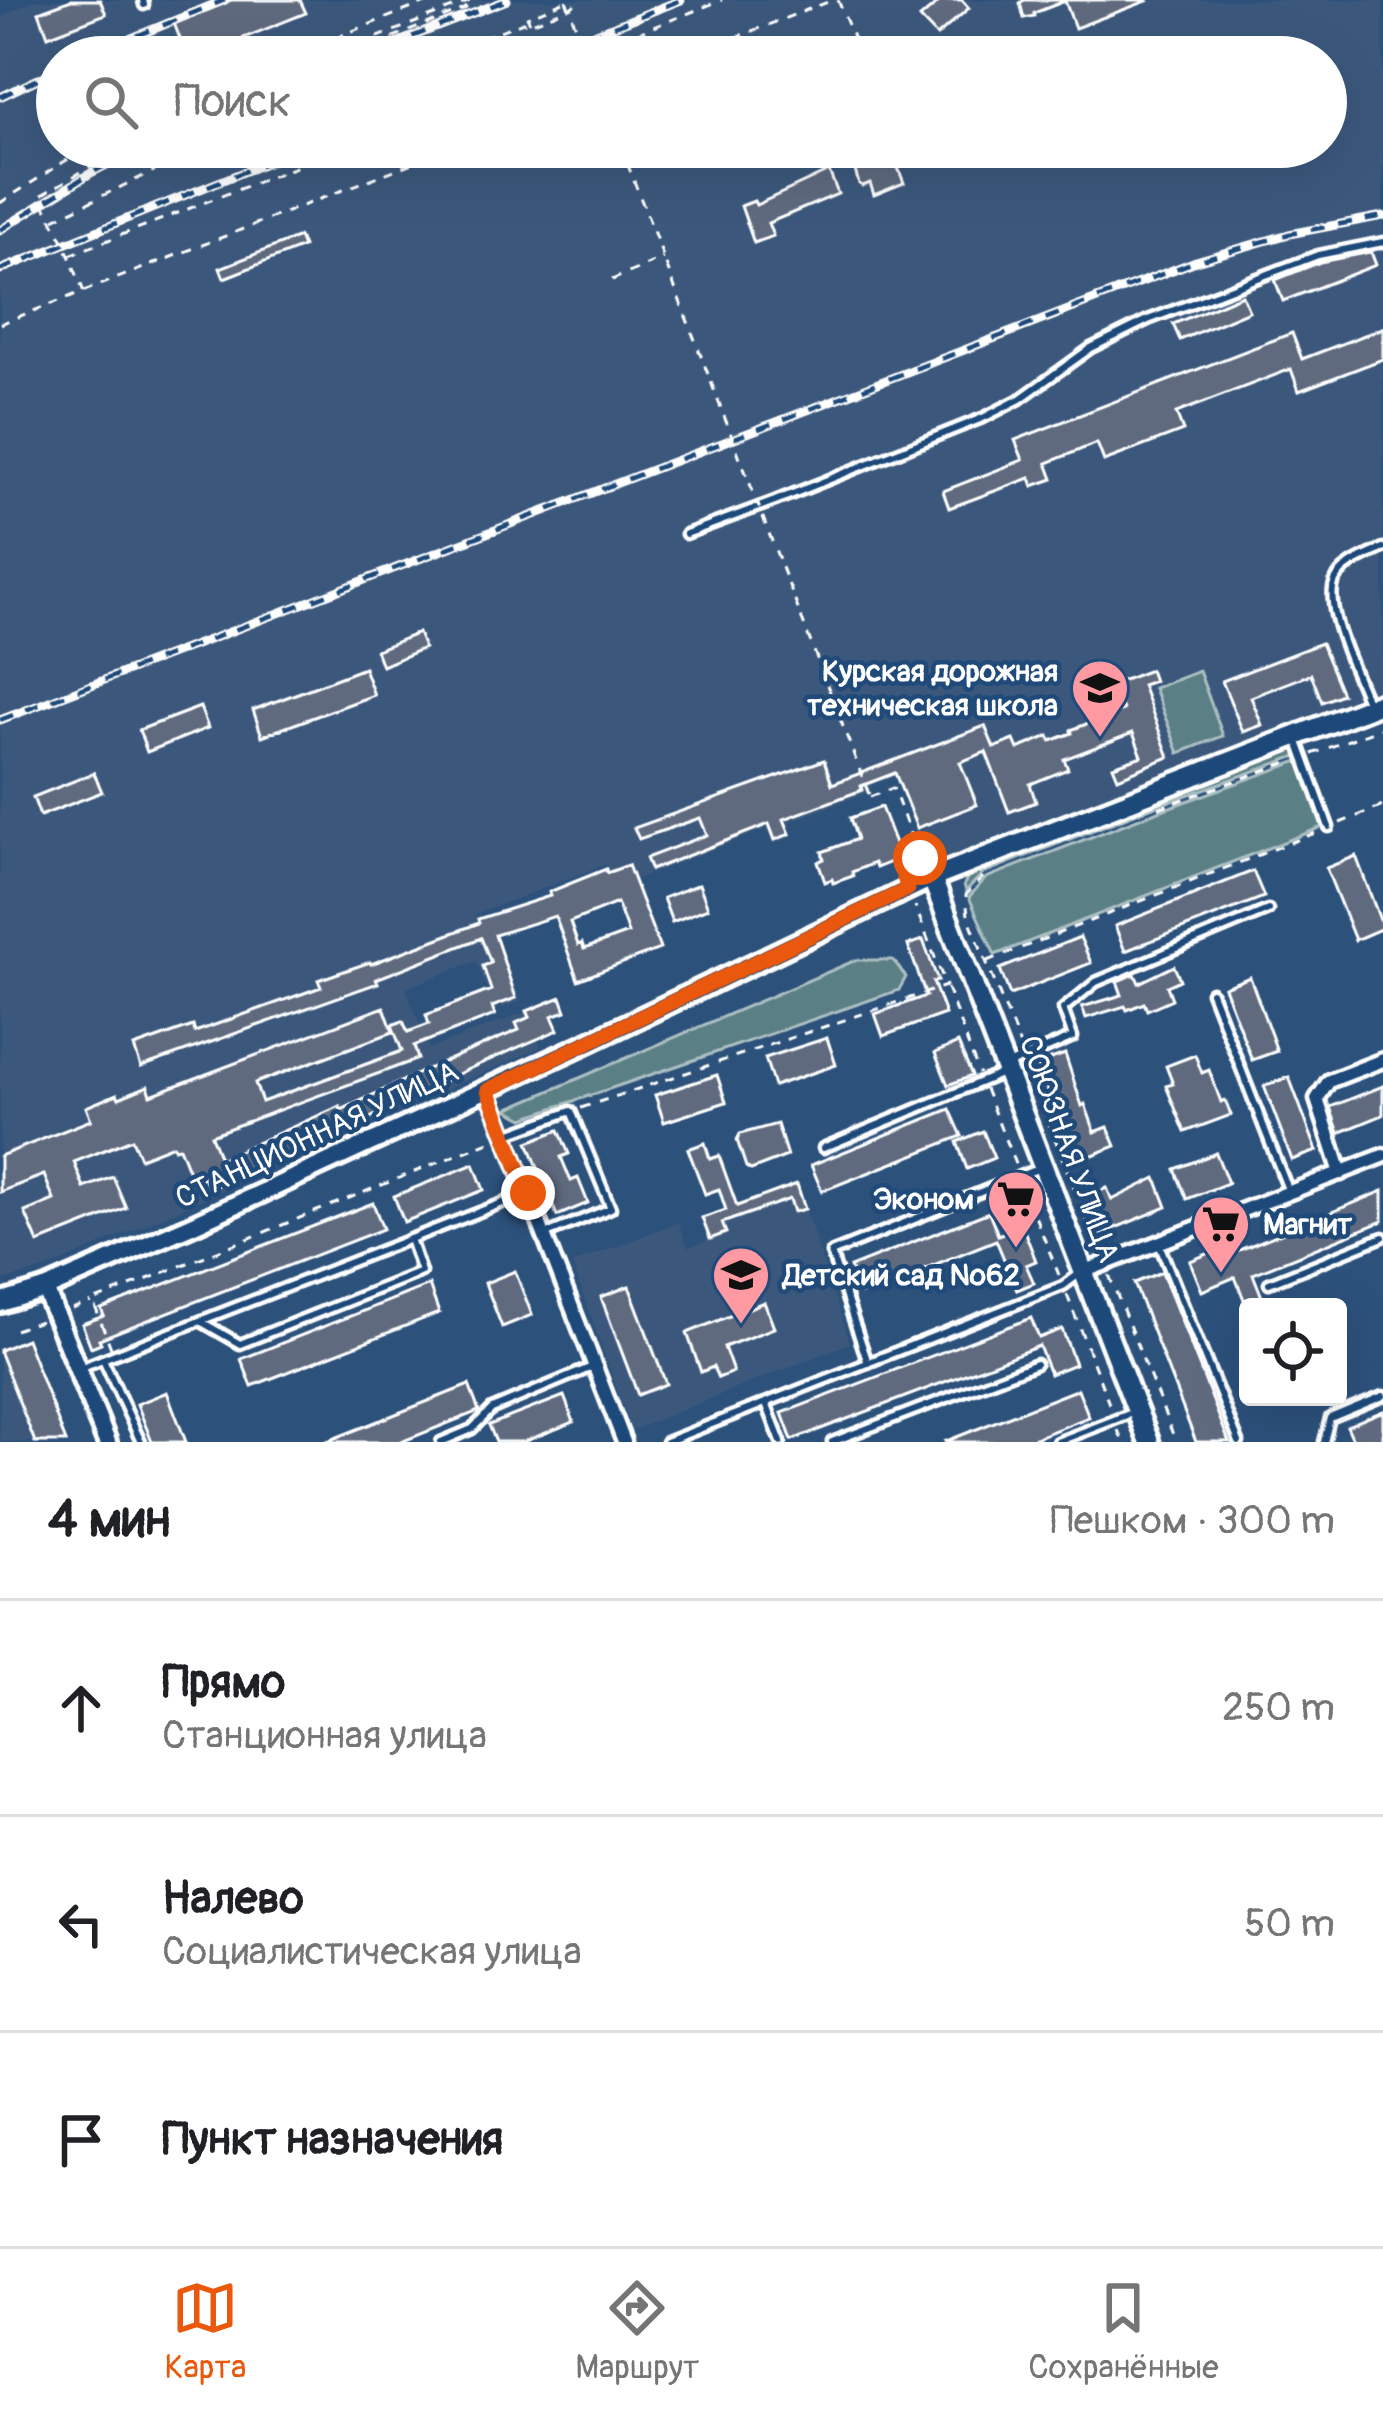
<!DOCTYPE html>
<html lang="ru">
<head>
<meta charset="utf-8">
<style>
  :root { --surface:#fff; --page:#f6f6f6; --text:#202124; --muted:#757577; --line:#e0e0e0; --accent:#ea580c }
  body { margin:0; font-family:Pangolin,sans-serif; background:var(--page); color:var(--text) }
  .controls { position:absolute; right:36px; bottom:36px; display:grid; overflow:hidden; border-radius:12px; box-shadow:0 12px 48px #0002 }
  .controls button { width:108px; height:108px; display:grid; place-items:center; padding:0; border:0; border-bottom:3px solid var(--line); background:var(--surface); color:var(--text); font:60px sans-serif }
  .stop { position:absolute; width:36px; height:36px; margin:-27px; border:9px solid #ea580c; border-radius:50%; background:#fff }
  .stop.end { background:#ea580c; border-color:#fff; box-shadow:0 3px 12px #0008 }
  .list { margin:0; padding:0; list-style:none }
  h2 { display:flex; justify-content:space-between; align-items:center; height:156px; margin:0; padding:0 48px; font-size:51px }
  h2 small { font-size:39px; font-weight:400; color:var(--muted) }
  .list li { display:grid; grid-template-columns:78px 1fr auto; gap:36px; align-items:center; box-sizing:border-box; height:216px; padding:0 48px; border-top:3px solid var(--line) }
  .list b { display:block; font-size:45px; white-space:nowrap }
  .list p { margin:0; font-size:39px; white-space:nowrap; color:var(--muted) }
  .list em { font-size:39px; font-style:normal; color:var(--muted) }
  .icon { flex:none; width:66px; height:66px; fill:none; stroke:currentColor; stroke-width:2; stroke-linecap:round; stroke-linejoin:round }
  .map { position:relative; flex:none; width:1383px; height:1442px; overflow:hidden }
  .search { position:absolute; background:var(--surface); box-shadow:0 12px 48px #0002; left:36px; right:36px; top:36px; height:132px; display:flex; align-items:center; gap:30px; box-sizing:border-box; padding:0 42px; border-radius:66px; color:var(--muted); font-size:45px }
  .sheet { height:804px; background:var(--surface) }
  nav { display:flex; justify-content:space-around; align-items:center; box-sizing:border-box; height:168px; border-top:3px solid var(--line); background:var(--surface); font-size:33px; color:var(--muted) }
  nav a { display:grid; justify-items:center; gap:6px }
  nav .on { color:var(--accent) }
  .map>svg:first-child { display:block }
</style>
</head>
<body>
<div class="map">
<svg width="1383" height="1442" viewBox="0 0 1383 1442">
  <rect width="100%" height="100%" fill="#2c517b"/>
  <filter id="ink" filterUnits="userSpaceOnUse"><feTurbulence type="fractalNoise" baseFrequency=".00833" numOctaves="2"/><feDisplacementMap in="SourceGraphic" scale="24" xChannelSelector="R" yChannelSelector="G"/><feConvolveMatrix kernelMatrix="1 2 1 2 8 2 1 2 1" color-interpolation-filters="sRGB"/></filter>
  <g filter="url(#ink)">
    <g fill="#3b597c" fill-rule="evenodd">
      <path d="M 33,0 L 1383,0 L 1383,703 L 931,874 L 894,777 L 871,785 L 872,791 L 789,822 L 793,836 L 773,844 L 766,829 L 616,887 L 606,864 L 476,914 L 485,943 L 498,939 L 521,1001 L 502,1008 L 493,986 L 487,988 L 476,961 L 406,988 L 429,1049 L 526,1012 L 541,1047 L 53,1266 L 0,1282 L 0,18 ZM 57,57 L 1326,57 L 1326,147 L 57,147 Z"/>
      <path d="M 789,1199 L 794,1212 L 805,1209 L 850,1343 L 632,1430 L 572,1264 L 678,1222 L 688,1248 L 726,1233 L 723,1224 Z"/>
      <path d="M 26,1339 L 66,1442 L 0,1442 L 0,1350 Z"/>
    </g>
    <g fill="#5a7f84" stroke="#acbfc2" stroke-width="3">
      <path d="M 1199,671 L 1223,736 L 1179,753 L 1154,688 Z"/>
      <path d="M 1293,746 L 1297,756 L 1142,811 L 983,873 L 966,891 L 964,885 L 969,873 Z"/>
      <path d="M 1299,761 L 1322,827 L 995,955 L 969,897 L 986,878 L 1145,816 Z"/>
      <path d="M 856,960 L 893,960 L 906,977 L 899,990 L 524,1118 L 507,1109 Z"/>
    </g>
    <g fill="#5f6b7f" stroke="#fff" stroke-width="3" fill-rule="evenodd">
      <path d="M 71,0 L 100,0 L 106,14 L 48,36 L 39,12 Z"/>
      <path d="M 231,0 L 300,0 L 306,13 L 196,57 L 187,57 L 174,23 Z"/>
      <path d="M 941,0 L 962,0 L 969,8 L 937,36 L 920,18 Z"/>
      <path d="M 1024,0 L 1146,0 L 1147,1 L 1075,28 L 1065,1 L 1034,13 L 1034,16 L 1024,18 L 1020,3 Z"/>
      <path d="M 868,147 L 890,147 L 904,183 L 874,195 L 870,183 L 863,186 L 859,184 L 851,157 L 869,150 Z"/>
      <path d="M 829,171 L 838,194 L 768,223 L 773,236 L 754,243 L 741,206 L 754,201 L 756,205 Z"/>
      <path d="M 299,237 L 303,247 L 224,278 L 220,268 Z"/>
      <path d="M 1371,252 L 1376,265 L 1283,301 L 1275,280 L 1320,262 Z"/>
      <path d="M 1242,295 L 1249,311 L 1180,340 L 1173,324 Z"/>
      <path d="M 1383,328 L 1383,359 L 1299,391 L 1291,369 L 1176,413 L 1183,431 L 1104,461 L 1097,443 L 1047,463 L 1053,479 L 1033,486 L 1030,478 L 949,508 L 943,491 L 1023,460 L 1015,440 L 1292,333 L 1302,359 Z"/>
      <path d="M 418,633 L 424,648 L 382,666 L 376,650 Z"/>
      <path d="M 1321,643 L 1342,694 L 1322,702 L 1311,674 L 1251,697 L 1262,725 L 1243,732 L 1222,681 Z"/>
      <path d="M 364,668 L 374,695 L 262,736 L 253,710 Z"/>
      <path d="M 1150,670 L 1154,681 L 1142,685 L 1169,757 L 1118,778 L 1113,766 L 1142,756 L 1133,733 L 1064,759 L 1068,769 L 1030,784 L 1036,802 L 1009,812 L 986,752 L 960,762 L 977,805 L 917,828 L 895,773 L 861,786 L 862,790 L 784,819 L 790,834 L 775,840 L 769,824 L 651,870 L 646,858 L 707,835 L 700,818 L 639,839 L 634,828 L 824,760 L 832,784 L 985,726 L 994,748 L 1014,740 L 1018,749 L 1049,736 L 1051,741 L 1072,733 L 1071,730 L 1123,710 L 1113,684 Z"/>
      <path d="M 200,707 L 208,728 L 147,752 L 139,730 Z"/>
      <path d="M 94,773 L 102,792 L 40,816 L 33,797 Z"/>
      <path d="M 881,807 L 899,854 L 892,857 L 893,861 L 876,868 L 874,863 L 852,872 L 853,876 L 833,883 L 832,879 L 825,882 L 818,862 L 824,859 L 822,852 L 857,839 L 850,818 Z"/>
      <path d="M 1356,856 L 1383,928 L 1355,940 L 1326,868 Z"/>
      <path d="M 628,865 L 660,949 L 578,980 L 555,916 L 495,935 L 516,998 L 492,1007 L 495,1015 L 414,1046 L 418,1059 L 211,1135 L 220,1159 L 340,1106 L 341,1110 L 436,1065 L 519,1030 L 516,1023 L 530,1017 L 527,1011 L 561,997 L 566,1011 L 552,1016 L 558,1030 L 464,1071 L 360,1123 L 209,1189 L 204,1177 L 193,1182 L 179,1147 L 174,1148 L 173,1145 L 140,1158 L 132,1139 L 74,1162 L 84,1188 L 113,1177 L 126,1208 L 38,1243 L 25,1212 L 54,1200 L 44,1175 L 0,1192 L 0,1156 L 91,1120 L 86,1107 L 117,1094 L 119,1098 L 148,1086 L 151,1095 L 384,1007 L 393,1032 L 255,1083 L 262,1102 L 402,1051 L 392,1025 L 403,1021 L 408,1032 L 429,1024 L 426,1015 L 491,990 L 483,966 L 491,963 L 481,938 L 376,979 L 378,983 L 141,1067 L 134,1047 L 193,1026 L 195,1032 L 321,987 L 318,980 L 370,962 L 371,964 L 479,923 L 478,919 L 550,896 L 549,892 L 606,869 L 607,873 ZM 617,903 L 628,933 L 584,949 L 582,943 L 578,945 L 570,922 Z"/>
      <path d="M 1253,871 L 1264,897 L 1125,951 L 1115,926 Z"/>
      <path d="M 699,884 L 708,908 L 672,922 L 663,898 Z"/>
      <path d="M 1080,937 L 1091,963 L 1010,995 L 1000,969 Z"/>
      <path d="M 923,940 L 938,981 L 933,982 L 945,1014 L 883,1036 L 875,1014 L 926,996 L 908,945 Z"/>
      <path d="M 1174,966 L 1180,980 L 1167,986 L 1172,999 L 1147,1010 L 1144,1003 L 1127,1010 L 1125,1006 L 1086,1018 L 1082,1007 L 1122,995 L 1117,981 L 1135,974 L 1139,983 Z"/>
      <path d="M 1250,977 L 1277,1051 L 1252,1060 L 1224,987 Z"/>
      <path d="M 827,1038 L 836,1065 L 774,1086 L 765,1058 Z"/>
      <path d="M 958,1043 L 972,1076 L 948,1085 L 935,1053 Z"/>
      <path d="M 1065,1054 L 1082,1106 L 1085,1104 L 1095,1132 L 1108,1127 L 1116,1146 L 1073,1163 L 1063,1152 L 1062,1145 L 1068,1143 L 1037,1064 Z"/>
      <path d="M 1195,1055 L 1202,1073 L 1209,1070 L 1221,1102 L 1225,1100 L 1231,1115 L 1185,1132 L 1166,1086 L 1173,1084 L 1166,1066 Z"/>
      <path d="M 717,1075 L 726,1102 L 664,1122 L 655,1095 Z"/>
      <path d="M 1289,1077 L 1317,1151 L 1292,1160 L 1264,1086 Z"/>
      <path d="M 1383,1086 L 1383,1115 L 1339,1133 L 1330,1107 Z"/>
      <path d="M 950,1109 L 962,1136 L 822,1191 L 811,1165 Z"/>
      <path d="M 777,1124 L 787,1156 L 751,1170 L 746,1167 L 737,1140 L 740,1134 Z"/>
      <path d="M 559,1130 L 569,1154 L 561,1157 L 571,1181 L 578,1178 L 588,1203 L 557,1216 L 528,1142 Z"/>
      <path d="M 983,1131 L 994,1158 L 967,1169 L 957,1142 Z"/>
      <path d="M 705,1143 L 710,1159 L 719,1156 L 737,1206 L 797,1184 L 805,1209 L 794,1212 L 790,1199 L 722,1223 L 726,1233 L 710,1239 L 702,1218 L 726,1210 L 719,1189 L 705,1194 L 688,1149 Z"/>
      <path d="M 1216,1153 L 1228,1183 L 1187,1199 L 1175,1169 Z"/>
      <path d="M 474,1164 L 484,1190 L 404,1222 L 394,1196 Z"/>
      <path d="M 1156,1178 L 1167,1207 L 1096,1236 L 1081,1198 L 1107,1188 L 1112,1200 Z"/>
      <path d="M 1383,1191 L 1383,1221 L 1253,1274 L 1266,1307 L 1247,1307 L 1235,1277 L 1202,1291 L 1190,1261 L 1234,1243 L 1237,1251 Z"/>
      <path d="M 373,1203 L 383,1229 L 99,1339 L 101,1343 L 91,1347 L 82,1324 L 104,1316 L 101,1309 Z"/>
      <path d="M 989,1212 L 998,1235 L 1022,1225 L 1036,1261 L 1026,1265 L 1034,1283 L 1017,1290 L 996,1240 L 861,1294 L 850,1267 Z"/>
      <path d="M 515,1271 L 532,1315 L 502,1327 L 485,1283 Z"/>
      <path d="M 1162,1272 L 1229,1442 L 1196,1442 L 1134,1283 Z"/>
      <path d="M 429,1285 L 439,1313 L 252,1386 L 241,1359 Z"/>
      <path d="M 629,1286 L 666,1384 L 638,1395 L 601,1297 Z"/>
      <path d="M 764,1302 L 774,1328 L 724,1347 L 733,1372 L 718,1378 L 713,1367 L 701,1372 L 687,1333 Z"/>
      <path d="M 1031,1318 L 1039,1338 L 1062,1329 L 1075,1364 L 1050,1374 L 1039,1346 L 792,1440 L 782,1413 Z"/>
      <path d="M 26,1339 L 66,1442 L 35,1442 L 0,1353 L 0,1350 Z"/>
      <path d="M 469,1385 L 479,1411 L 401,1442 L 325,1442 Z"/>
      <path d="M 1078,1389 L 1089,1417 L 1025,1442 L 944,1442 Z"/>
      <path d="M 167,1392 L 186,1442 L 152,1442 L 137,1404 Z"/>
      <path d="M 564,1396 L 574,1422 L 523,1442 L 496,1442 L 489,1425 Z"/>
      <path d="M 1383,1411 L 1383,1442 L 1354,1442 L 1347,1426 Z"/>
    </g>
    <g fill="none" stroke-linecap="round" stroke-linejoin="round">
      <g stroke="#fff" stroke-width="15">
        <g id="service">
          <path d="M 143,0 L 144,5"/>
          <path d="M 686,534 L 775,501 L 985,417 L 1020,399 L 1091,348 L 1148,320 L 1318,255 L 1383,242"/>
          <path d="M 1368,704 C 1358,677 1321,604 1336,579 C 1345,563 1368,556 1383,548"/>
          <path d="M 1297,739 L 1329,827"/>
          <path d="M 1211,992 L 1289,1192"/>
          <path d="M 1010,1064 L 1073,1037 L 1063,1009 L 1096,982 L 1268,910"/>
          <path d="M 506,1135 L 571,1111 L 611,1208 L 544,1235"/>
          <path d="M 823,1148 L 1005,1072"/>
          <path d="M 1159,1244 L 1239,1442"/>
          <path d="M 1269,1283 L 1383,1237"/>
          <path d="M 200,1321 L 240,1344 L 421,1272 L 410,1239"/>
          <path d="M 103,1359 L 141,1442"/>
          <path d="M 868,1363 L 831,1253 L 1042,1167"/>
          <path d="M 82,1367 L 528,1193"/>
          <path d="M 766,1403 L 781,1442"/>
          <path d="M 441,1442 L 472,1429 L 492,1409 L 592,1367"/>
          <path d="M 666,1442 L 1063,1286 L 1079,1274"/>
          <path d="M 832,1442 L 1036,1364"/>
          <path d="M 1057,1442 L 1132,1413"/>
          <path d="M 1324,1442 L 1330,1418 L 1383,1396"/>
        </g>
      </g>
      <g stroke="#fff" stroke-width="21">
        <g id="minor">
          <path d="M 488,1090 L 624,1442"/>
          <path d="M 1341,1173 L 1317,1099 L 1329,1081 L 1383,1060"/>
          <path d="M 1083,1272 L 1383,1156"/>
        </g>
      </g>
      <g stroke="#fff" stroke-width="26">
        <g id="secondary">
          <path d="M 45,1289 L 107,1442"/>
          <path d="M 0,1303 L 45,1289 L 194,1224 L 591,1041 L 932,878"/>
        </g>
      </g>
      <g stroke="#fff" stroke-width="27">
        <path id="primary" d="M 1149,1442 L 932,878 L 1383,702"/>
      </g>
      <g stroke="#fff" stroke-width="3" stroke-dasharray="9 9" stroke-linecap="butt">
        <path d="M 838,0 L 861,57"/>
        <path d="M 530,22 L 527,17 L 563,2"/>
        <path d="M 285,57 L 433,0"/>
        <path d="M 327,57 L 473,0"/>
        <path d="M 342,57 L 465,9 L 471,1"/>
        <path d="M 433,57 L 523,22 L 529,24 L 572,7 L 579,0"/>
        <path d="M 567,57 L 589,49 L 593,50"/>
        <path d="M 589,57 L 595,50 L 722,0"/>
        <path d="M 684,57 L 833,0"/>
        <path d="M 570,166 L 621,147"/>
        <path d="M 0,203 L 87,147"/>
        <path d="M 54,219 L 204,147"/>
        <path d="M 70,255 L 347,147"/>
        <path d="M 612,280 L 663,258"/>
        <path d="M 84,292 L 64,243 L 40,196 L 124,147"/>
        <path d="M 0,324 L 453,147"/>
        <path d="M 1312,754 L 1383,727"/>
        <path d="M 870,797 L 893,788 L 919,858 L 900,866 L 903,875"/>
        <path d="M 1159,808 L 1291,761"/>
        <path d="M 1340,823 L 1383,806"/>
        <path d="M 983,877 L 966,895 L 968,916 L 1021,1048"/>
        <path d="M 988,961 L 1320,831"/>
        <path d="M 947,988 L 979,1074"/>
        <path d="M 1028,1069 L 1098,1250"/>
        <path d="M 985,1089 L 1017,1169"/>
        <path d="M 581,1108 L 946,986 L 915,906"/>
        <path d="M 1022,1184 L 1059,1275"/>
        <path d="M 1109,1275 L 1176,1442"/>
        <path d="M 1067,1295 L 1111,1409"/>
        <path d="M 72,1309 L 91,1302"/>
        <path d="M 15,1330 L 40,1321"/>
        <path d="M 111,1348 L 93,1301 L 494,1140"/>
        <path d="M 1118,1430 L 1123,1442"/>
      </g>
      <use href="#service" stroke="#1f4a7a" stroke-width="6"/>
      <use href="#minor" stroke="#1f4a7a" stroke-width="12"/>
      <use href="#secondary" stroke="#1f4a7a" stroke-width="16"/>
      <use href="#primary" stroke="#1f4a7a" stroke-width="18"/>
      <g stroke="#fff" stroke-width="9">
        <g id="rail">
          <path d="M 85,57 L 225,0"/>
          <path d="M 360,57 L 507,0"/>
          <path d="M 535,57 L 681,0"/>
          <path d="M 0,97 L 57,70"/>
          <path d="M 0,230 L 91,173 L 142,147"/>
          <path d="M 0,270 L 305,147"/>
          <path d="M 0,720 L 1196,261 L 1289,234 L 1383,216"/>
        </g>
      </g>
      <use href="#rail" stroke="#1f4a7a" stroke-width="4.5" stroke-dasharray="14" stroke-linecap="butt"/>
      <g stroke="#fff" stroke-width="3" stroke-dasharray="9 9" stroke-linecap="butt">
        <path d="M 566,0 L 587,57"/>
        <path d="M 621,147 L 870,797"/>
      </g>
    </g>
  </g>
  <g fill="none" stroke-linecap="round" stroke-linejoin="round" filter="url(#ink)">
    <path stroke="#ea580c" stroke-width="15" d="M 528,1193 L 488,1090 L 908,889 L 900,866 L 920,858"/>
  </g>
  <defs>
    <g id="school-pin" transform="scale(3)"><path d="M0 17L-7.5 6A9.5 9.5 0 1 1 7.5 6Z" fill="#ff9aa2" stroke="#1f4a7a"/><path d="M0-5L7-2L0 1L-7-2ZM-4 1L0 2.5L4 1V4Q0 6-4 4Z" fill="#111"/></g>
    <g id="supermarket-pin" transform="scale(3)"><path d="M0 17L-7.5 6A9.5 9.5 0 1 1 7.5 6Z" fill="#ff9aa2" stroke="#1f4a7a"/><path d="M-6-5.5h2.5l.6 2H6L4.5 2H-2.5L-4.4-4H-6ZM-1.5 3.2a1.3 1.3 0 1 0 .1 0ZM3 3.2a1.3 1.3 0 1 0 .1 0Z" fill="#111"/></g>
  </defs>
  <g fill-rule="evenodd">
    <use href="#school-pin" x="1100" y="688"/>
    <use href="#supermarket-pin" x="1016" y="1199"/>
    <use href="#supermarket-pin" x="1221" y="1224"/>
    <use href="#school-pin" x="741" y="1275"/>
  </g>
  <g text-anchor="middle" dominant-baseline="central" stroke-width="9" stroke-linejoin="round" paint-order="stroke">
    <g font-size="30" font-weight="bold" fill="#fff" stroke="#1f4a7a" text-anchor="end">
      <text x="1058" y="671">Курская дорожная<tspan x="1058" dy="34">техническая школа</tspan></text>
      <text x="974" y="1199">Эконом</text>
      <text x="1263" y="1224" text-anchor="start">Магнит</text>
      <text x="783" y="1275" text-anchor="start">Детский сад №62</text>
    </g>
    <g font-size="30" fill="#fff" stroke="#1f4a7a">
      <text transform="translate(317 1135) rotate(-25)">СТАНЦИОННАЯ УЛИЦА</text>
      <text transform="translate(1069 1149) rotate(70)">СОЮЗНАЯ УЛИЦА</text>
    </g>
  </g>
</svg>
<div class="controls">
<button><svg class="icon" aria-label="locate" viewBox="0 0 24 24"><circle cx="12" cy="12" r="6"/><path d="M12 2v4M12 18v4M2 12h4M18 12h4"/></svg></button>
</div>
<div class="stop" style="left:920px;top:858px"></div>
<div class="stop end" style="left:528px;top:1193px"></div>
<div class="search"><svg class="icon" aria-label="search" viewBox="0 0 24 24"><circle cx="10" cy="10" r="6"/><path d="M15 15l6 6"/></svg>Поиск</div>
</div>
<section class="sheet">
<h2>4 мин<small>Пешком · 300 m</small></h2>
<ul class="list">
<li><svg class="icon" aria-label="ahead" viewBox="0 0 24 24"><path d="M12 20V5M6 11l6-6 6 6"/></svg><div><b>Прямо</b><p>Станционная улица</p></div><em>250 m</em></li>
<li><svg class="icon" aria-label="left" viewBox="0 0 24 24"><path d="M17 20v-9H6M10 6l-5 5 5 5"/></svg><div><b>Налево</b><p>Социалистическая улица</p></div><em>50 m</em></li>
<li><svg class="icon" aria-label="arrive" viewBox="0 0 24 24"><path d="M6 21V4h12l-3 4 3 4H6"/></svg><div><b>Пункт назначения</b></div></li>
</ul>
</section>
<nav>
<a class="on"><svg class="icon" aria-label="map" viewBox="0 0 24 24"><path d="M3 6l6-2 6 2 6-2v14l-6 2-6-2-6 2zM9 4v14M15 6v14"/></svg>Карта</a>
<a><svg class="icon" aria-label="directions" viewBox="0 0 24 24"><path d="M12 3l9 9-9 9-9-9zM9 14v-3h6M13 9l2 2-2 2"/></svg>Маршрут</a>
<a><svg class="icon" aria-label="saved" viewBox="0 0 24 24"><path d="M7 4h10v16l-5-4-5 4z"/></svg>Сохранённые</a>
</nav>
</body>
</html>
